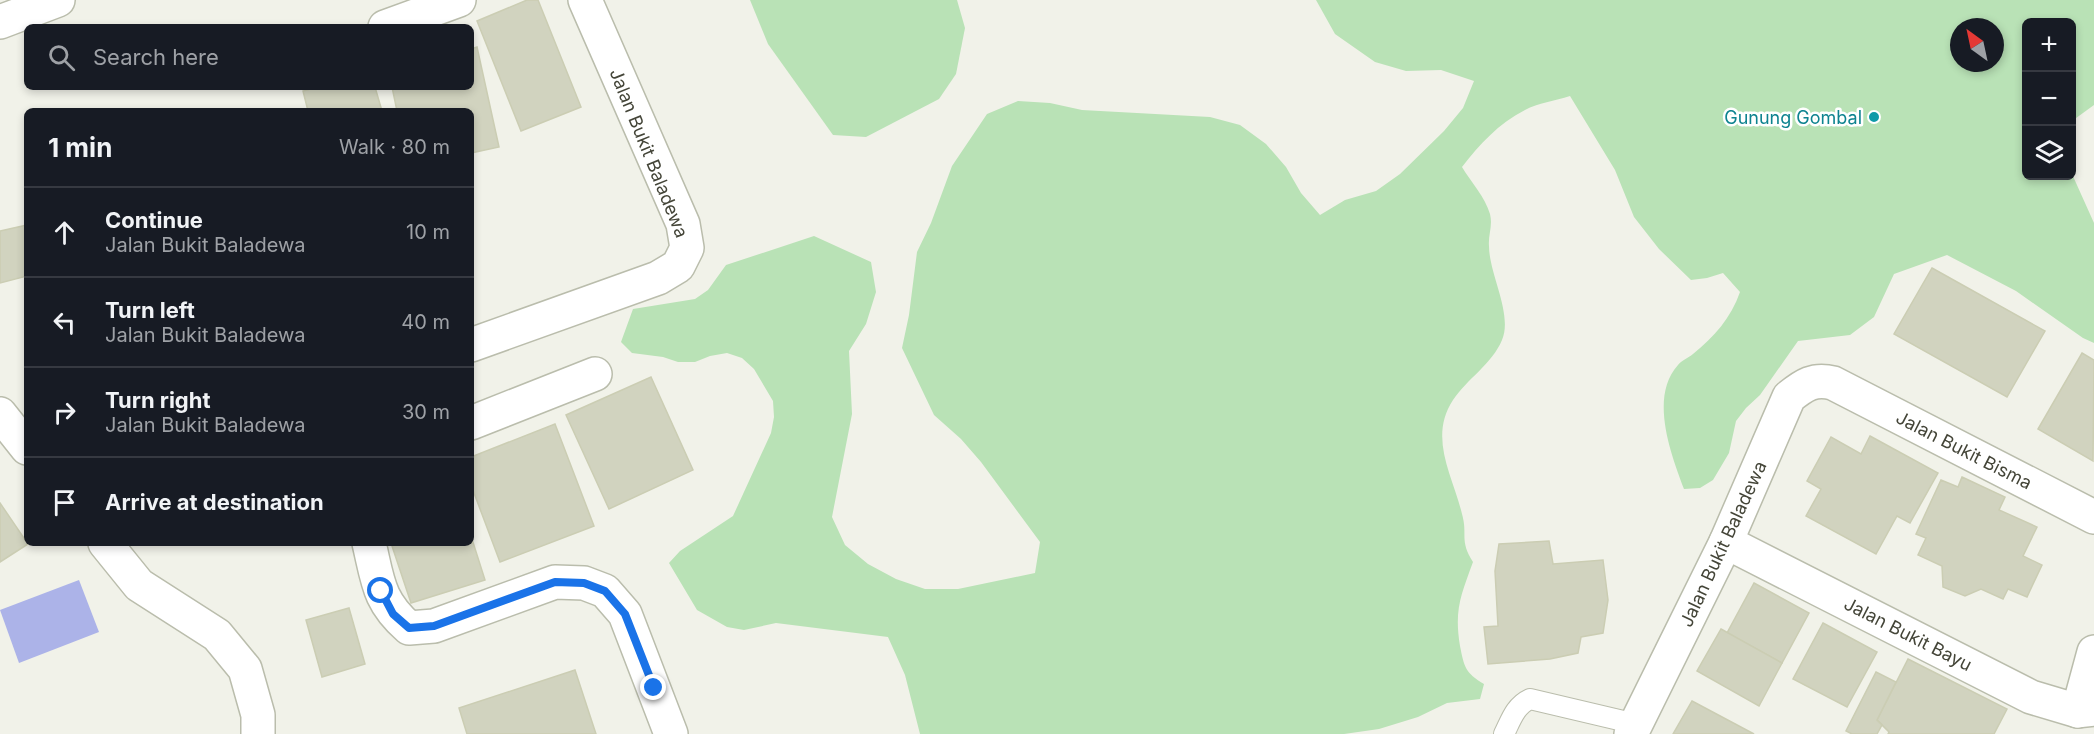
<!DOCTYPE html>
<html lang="en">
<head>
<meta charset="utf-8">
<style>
  :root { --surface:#171b24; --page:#20242c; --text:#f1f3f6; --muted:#9ea1a6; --line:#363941 }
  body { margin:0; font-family:Inter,sans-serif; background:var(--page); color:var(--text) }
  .controls { position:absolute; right:18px; top:18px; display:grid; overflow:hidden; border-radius:9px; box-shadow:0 3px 9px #0003 }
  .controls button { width:54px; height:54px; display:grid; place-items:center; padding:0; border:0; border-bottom:2px solid var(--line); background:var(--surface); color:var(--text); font:30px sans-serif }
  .compass { position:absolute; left:1950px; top:18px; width:54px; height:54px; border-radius:50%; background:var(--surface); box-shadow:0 3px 9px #0003; rotate:327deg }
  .stop { position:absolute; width:18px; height:18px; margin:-14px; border:4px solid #1a73e8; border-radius:50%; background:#fff }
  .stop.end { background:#1a73e8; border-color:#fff; box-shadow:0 2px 6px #0008 }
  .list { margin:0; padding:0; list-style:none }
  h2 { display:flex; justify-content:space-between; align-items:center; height:78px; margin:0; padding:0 24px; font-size:26px }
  h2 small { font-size:20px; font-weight:400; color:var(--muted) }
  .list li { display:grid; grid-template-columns:39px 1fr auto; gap:18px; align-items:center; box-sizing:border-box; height:90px; padding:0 24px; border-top:2px solid var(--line) }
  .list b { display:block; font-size:22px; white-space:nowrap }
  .list p { margin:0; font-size:20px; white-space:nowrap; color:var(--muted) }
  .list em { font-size:20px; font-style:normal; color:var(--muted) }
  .icon { flex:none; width:33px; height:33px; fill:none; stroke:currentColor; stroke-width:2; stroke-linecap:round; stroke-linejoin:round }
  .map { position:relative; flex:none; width:2094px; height:734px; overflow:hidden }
  .search { position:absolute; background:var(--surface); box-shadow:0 3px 9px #0003; left:24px; top:24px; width:450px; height:66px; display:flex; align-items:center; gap:15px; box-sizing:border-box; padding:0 21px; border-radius:9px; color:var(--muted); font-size:22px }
  .panel { position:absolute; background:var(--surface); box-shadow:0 3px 9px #0003; left:24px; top:108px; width:450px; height:438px; border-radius:9px }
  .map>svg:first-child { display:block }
</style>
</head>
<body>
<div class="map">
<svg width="2094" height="734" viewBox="0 0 2094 734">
  <rect width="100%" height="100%" fill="#f1f2e9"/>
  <g fill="#b9e2b6" fill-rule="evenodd">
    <path d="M 750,0 L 957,0 L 965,28 L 956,74 L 939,99 L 866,137 L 833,135 L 768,44 Z"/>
    <path d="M 1316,0 L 2094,0 L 2094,105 L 2072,121 L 2072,22 L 2026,22 L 2026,176 L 2072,176 L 2072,174 L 2094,223 L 2094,343 L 2083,338 L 2016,291 L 1947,255 L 1894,274 L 1874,317 L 1850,335 L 1798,341 L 1760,395 L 1746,408 L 1736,421 L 1729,453 L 1713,480 L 1700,488 L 1684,489 C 1671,454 1649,397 1678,365 C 1682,360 1688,358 1693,354 C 1714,337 1731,318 1740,292 L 1723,273 L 1707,278 L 1691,280 L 1659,249 L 1634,217 L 1615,170 L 1570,96 C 1555,101 1538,103 1525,110 C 1498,124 1480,144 1462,167 C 1471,182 1485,197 1490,214 C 1493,226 1488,235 1489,246 C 1489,274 1513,314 1502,340 C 1492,364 1467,379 1453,400 C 1428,438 1453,476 1462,514 C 1468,535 1459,540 1473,562 C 1461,595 1454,610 1460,646 C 1464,666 1465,673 1484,684 L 1480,699 L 1447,703 L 1418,717 L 1379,729 L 1344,734 L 920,734 L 905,675 L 888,637 L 776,623 L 744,630 L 727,627 L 697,610 L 669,563 L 680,551 L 733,516 L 771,433 L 774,417 L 773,401 L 754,369 L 742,358 L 727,353 L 710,356 L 695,362 L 678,362 L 663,357 L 632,353 L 621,342 L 633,309 L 695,299 L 708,290 L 726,265 L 814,236 L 871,262 L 876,292 L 866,324 L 849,351 L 852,414 L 832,517 L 845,545 L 868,564 L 896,579 L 925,589 L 958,589 L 1035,573 L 1040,542 L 981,462 L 961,439 L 934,415 L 902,348 L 909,315 L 917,252 L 931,223 L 952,166 L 987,114 L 1018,101 L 1050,103 L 1082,110 L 1210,117 L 1240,125 L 1266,144 L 1286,167 L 1301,193 L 1320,215 L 1345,200 L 1376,191 L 1400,174 L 1444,131 L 1463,108 L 1474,81 L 1441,70 L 1406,71 L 1375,62 L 1335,34 ZM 1959,27 L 1995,27 L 1995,63 L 1959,63 Z"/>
  </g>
  <path fill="#acb3e8" d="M 79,580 L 99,632 L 19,663 L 0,610 Z"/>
  <g fill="#d1d3bf" stroke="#cbcdb3" stroke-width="1.5">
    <path d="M 527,0 L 538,0 L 581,107 L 521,131 L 477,21 Z"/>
    <path d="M 477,47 L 499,147 L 471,153 L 471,111 L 397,111 L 392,87 L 471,87 L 471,49 Z"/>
    <path d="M 318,87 L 375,87 L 382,111 L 308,111 L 303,91 Z"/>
    <path d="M 27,225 L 27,276 L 0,283 L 0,231 Z"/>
    <path d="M 1932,268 L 2045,331 L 2007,397 L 1894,334 Z"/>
    <path d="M 2082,353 L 2094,360 L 2093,461 L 2038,429 Z"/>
    <path d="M 651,377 L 693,470 L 609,509 L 566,415 Z"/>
    <path d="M 555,424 L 594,526 L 500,562 L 471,485 L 471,457 Z"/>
    <path d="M 1870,436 L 1938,473 L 1910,523 L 1897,516 L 1876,554 L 1806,516 L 1821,489 L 1807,481 L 1831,437 L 1861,454 Z"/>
    <path d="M 1962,477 L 2005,497 L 1999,510 L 2037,527 L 2023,556 L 2042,565 L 2027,597 L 2008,589 L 2003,599 L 1981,589 L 1965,596 L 1943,587 L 1942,566 L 1918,555 L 1926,538 L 1916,534 L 1941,480 L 1958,487 Z"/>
    <path d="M 0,503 L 28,544 L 0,562 Z"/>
    <path d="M 471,536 L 485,580 L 411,603 L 391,543 L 471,543 Z"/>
    <path d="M 1549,541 L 1553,564 L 1603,560 L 1608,600 L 1603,633 L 1581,637 L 1578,653 L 1550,659 L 1488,664 L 1484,627 L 1498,626 L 1495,571 L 1499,544 Z"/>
    <path d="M 1754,583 L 1809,613 L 1782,663 L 1727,633 Z"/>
    <path d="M 349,608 L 365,664 L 322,677 L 306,620 Z"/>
    <path d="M 1823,623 L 1877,652 L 1847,707 L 1793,679 Z"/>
    <path d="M 1721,629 L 1782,663 L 1759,706 L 1697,671 Z"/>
    <path d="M 1908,659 L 2007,709 L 1994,734 L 1888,734 L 1889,732 L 1877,720 Z"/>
    <path d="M 575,670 L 596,734 L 467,734 L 459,708 Z"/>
    <path d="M 1876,672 L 1896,682 L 1877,720 L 1882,725 L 1877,734 L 1852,734 L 1846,731 Z"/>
    <path d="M 1692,701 L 1754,734 L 1673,734 Z"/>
  </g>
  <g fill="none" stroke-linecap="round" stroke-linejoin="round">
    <g stroke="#babdac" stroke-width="22">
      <path id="service" d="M 1504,734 C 1511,720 1515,706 1530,699 L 1636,724"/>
    </g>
    <g stroke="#babdac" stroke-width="36">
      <g id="minor">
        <path d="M 0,22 L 58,0"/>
        <path d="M 385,27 L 459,0"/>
        <path d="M 471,345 L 658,278 L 678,266 L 687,248 L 683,224 L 585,0"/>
        <path d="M 0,414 L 27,448"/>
        <path d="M 471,423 L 595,374"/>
        <path d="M 1726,542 L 2031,697 L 2078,711 L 2094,709"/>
        <path d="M 105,543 L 139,585 L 217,635 L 245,669 L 258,715 L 258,734"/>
        <path d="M 369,543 C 378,581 378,601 409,628 L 434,626 L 555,582 L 584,583 L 605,591 L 625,614 L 671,734"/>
        <path d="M 2078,711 L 2094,652"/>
        <path d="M 1631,734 L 1726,542 L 1789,397 C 1804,385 1814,378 1833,383 L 2094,517"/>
      </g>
    </g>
    <use href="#service" stroke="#fff" stroke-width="20"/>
    <use href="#minor" stroke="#fff" stroke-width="33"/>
  </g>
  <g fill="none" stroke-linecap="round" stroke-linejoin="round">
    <path stroke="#1a73e8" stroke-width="8" d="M 381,591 L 393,614 L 409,628 L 434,626 L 555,582 L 584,583 L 605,591 L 625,614 L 654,688"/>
  </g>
  <circle fill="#0f9aa8" stroke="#fff" stroke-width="2" cx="1874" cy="117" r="6"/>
  <g text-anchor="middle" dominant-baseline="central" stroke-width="5" stroke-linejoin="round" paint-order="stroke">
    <g font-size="18" fill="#0d838f" stroke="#fff" text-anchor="end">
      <text x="1862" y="117">Gunung Gombal</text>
    </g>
    <g font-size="18" fill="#444538" stroke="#fff">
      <text transform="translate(649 153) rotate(68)">Jalan Bukit Baladewa</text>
      <text transform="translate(1964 450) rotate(27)">Jalan Bukit Bisma</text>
      <text transform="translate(1723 544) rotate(-65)">Jalan Bukit Baladewa</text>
      <text transform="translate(1908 634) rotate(27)">Jalan Bukit Bayu</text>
    </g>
  </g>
</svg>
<div class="controls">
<button>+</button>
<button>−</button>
<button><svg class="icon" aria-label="layers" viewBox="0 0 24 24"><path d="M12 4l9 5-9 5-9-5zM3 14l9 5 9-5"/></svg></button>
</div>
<svg class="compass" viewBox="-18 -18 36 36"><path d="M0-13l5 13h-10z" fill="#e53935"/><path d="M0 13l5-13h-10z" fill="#9ea1a6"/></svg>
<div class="stop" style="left:381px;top:591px"></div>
<div class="stop end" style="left:654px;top:688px"></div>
<div class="search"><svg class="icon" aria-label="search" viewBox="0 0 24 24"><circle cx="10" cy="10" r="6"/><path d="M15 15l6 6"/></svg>Search here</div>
<section class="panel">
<h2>1 min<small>Walk · 80 m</small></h2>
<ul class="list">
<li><svg class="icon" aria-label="ahead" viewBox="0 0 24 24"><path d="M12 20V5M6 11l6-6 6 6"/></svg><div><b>Continue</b><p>Jalan Bukit Baladewa</p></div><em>10 m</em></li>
<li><svg class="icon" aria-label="left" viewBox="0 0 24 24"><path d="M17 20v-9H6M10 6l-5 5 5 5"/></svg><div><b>Turn left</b><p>Jalan Bukit Baladewa</p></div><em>40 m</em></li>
<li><svg class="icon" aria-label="right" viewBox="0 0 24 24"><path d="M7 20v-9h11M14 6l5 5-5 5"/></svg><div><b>Turn right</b><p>Jalan Bukit Baladewa</p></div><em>30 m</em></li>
<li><svg class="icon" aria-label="arrive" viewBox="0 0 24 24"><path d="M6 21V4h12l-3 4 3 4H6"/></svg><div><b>Arrive at destination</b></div></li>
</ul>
</section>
</div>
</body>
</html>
